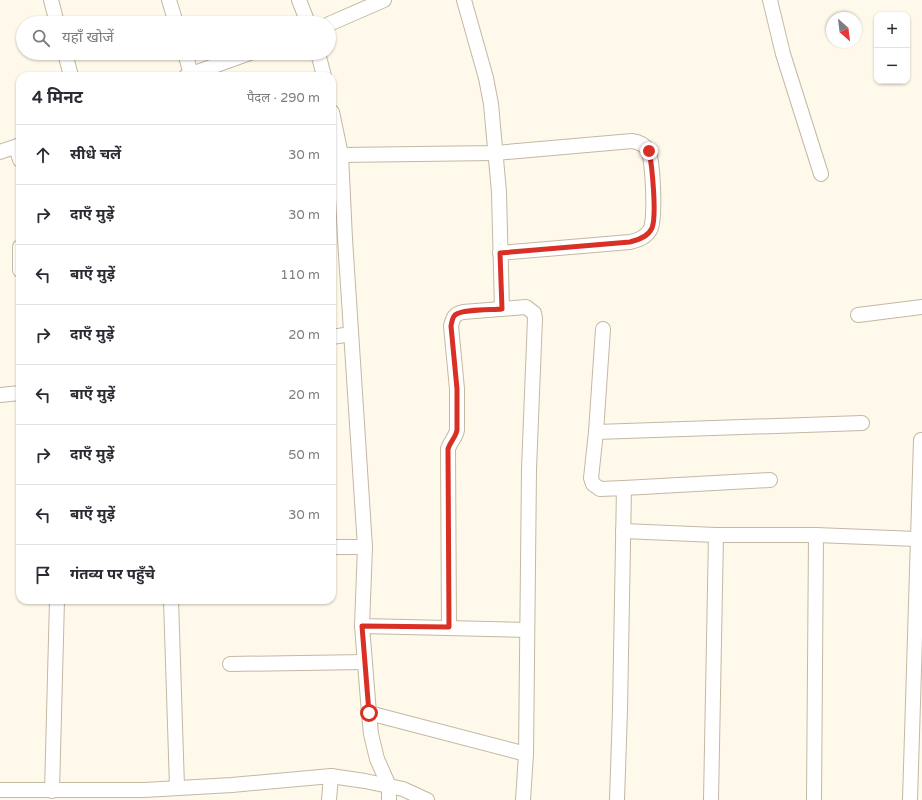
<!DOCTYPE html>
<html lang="hi">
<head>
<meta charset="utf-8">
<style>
  :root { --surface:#fff; --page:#f2f2f3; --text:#2b2b33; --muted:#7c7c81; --line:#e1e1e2 }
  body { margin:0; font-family:"Varela Round","Noto Sans Devanagari",sans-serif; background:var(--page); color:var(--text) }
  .controls { position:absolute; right:12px; top:12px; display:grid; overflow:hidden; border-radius:8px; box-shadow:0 1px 3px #0004 }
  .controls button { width:36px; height:36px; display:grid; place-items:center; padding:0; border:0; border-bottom:1px solid var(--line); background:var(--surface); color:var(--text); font:20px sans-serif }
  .compass { position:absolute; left:826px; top:12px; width:36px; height:36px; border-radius:50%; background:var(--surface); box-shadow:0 1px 3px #0004; rotate:152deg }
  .stop { position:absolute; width:12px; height:12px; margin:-9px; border:3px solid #d93025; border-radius:50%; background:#fff }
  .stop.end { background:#d93025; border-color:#fff; box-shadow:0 1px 4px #0008 }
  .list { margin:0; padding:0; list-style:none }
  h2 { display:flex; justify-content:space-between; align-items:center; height:52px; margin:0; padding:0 16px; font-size:17px }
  h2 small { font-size:13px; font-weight:400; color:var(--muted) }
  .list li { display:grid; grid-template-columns:26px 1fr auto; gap:12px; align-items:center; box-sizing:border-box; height:60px; padding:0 16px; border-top:1px solid var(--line) }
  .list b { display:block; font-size:15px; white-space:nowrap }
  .list em { font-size:13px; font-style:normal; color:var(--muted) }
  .icon { flex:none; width:22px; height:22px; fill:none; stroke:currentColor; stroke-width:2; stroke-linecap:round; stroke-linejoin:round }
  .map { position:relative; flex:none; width:922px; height:800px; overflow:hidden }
  .search { position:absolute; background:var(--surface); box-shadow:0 1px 3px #0004; left:16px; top:16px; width:320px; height:44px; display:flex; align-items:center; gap:10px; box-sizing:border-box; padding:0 14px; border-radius:22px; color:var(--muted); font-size:15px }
  .panel { position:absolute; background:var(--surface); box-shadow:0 1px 3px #0004; left:16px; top:72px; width:320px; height:532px; border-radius:12px }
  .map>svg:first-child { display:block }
</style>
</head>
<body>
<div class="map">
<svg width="922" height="800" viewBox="0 0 922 800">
  <rect width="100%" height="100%" fill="#fff9eb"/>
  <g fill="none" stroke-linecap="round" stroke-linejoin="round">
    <g stroke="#c2b9a3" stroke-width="16">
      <g id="minor">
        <path d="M 51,0 L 57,23"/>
        <path d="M 169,0 L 176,23"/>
        <path d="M 299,0 L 308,23"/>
        <path d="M 464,0 L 486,78 L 491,104 L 499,192 L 502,309"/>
        <path d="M 770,0 L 783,54 L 821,174"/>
        <path d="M 329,24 L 384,0"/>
        <path d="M 65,53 L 71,76"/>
        <path d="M 185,53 L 191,74"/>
        <path d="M 318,53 L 324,76"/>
        <path d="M 186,76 L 250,53"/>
        <path d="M 332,112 L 341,155 L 345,239 L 365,547 L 362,626 L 369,713 L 371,734 L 377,759 L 389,786 L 389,800"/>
        <path d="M 16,147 L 20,160"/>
        <path d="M 0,152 L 20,145"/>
        <path d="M 341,155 L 495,153 L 632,141 C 639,142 644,144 648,150 C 653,158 656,223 650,230 C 645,238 638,240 630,242 L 500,253"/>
        <path d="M 20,247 L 20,270"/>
        <path d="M 858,315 L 922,307"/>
        <path d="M 603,329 L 596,432 L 591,478 L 593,484 L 600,489 L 624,488 L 620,710 L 617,800"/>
        <path d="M 332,337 L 351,334"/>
        <path d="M 0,395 L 20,393"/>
        <path d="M 596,432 L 862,423"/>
        <path d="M 624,488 L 770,480"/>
        <path d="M 623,531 L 716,535 L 816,535 L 917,539"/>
        <path d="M 332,547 L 365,547"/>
        <path d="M 171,600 L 177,787"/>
        <path d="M 362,626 L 527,630"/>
        <path d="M 449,627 L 448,449 C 450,442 456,437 457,430 L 457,389 L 451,326 C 453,318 454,314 463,312 L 526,307 L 534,313 L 535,318 L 529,469 L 526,754 L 523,800"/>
        <path d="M 230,664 L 365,662"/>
        <path d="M 369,713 L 526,754"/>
        <path d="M 0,790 L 144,790 L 232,785 L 331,776 L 365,781 L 403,789 L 427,800"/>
        <path d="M 52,791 L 57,600"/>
        <path d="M 329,800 L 331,776"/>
        <path d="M 711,800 L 716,535"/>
        <path d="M 814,800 L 816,535"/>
        <path d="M 910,800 L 921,440"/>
      </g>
    </g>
    <use href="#minor" stroke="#fff" stroke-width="14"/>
  </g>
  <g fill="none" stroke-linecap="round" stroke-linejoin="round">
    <path stroke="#d93025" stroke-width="5" d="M 369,713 L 362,626 L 449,627 L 448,449 C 450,442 456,437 457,430 L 457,389 L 451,326 C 452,322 452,318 455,315 C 462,309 492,310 502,309 L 500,253 L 630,242 C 638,240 648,237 652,228 C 657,215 652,165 649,151"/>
  </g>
</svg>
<div class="controls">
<button>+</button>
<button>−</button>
</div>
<svg class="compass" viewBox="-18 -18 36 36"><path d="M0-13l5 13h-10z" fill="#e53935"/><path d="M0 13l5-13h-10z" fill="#7c7c81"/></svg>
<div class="stop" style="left:369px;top:713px"></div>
<div class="stop end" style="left:649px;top:151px"></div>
<div class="search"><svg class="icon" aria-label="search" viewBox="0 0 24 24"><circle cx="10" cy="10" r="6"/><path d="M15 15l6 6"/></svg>यहाँ खोजें</div>
<section class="panel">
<h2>4 मिनट<small>पैदल · 290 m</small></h2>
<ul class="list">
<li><svg class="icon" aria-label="ahead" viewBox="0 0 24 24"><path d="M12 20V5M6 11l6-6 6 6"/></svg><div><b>सीधे चलें</b></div><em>30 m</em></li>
<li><svg class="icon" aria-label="right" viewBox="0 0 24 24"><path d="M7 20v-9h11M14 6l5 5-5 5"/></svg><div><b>दाएँ मुड़ें</b></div><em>30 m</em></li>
<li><svg class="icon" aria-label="left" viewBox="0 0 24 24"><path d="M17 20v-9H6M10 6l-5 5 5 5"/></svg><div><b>बाएँ मुड़ें</b></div><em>110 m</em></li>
<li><svg class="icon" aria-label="right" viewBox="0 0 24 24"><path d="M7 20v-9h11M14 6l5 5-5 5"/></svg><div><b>दाएँ मुड़ें</b></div><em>20 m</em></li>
<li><svg class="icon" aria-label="left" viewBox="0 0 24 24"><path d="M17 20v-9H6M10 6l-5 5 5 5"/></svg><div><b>बाएँ मुड़ें</b></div><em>20 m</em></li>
<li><svg class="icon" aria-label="right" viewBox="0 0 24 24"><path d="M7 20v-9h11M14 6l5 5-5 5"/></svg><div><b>दाएँ मुड़ें</b></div><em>50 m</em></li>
<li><svg class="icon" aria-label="left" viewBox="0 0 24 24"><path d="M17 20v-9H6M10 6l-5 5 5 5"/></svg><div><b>बाएँ मुड़ें</b></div><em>30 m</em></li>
<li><svg class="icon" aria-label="arrive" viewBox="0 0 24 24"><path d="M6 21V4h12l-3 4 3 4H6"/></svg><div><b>गंतव्य पर पहुँचे</b></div></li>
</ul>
</section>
</div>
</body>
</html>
